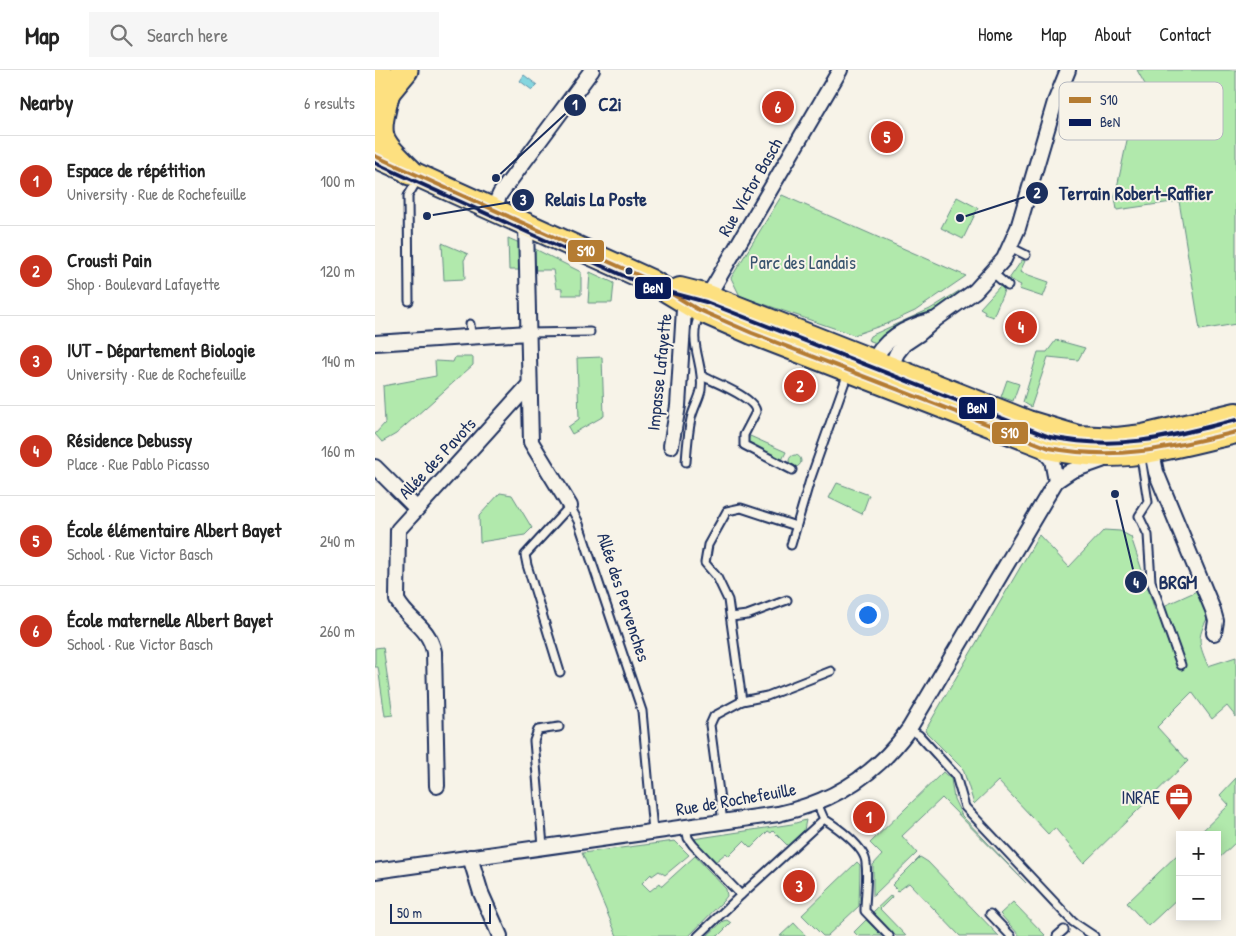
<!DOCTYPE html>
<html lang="en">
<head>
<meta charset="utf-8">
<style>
  :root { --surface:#fff; --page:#f6f6f6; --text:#222; --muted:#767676; --line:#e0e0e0; --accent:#c8321e }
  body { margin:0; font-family:"Patrick Hand",sans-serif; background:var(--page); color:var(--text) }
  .controls { position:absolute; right:15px; bottom:15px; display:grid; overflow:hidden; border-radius:0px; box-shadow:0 2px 12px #0003 }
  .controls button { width:45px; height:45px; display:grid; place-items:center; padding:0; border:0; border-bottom:1px solid var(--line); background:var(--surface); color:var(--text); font:25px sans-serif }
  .scale { position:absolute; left:15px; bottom:12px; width:101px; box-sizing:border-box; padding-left:5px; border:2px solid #1b2f5e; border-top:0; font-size:14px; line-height:18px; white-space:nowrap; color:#1b2f5e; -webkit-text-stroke:4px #f7f3e8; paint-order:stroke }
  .you { position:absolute; left:492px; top:544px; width:18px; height:18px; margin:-12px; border:4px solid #fff; border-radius:50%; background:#1a73e8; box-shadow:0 0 0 8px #1a73e833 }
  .badge { display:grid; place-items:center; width:32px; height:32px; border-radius:50%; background:var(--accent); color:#fff; font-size:16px; font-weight:700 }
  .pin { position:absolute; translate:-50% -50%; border:2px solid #fff; box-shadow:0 1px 5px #0006 }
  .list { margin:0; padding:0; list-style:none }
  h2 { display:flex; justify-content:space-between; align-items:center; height:65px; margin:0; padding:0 20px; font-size:21px }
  h2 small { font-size:16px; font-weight:400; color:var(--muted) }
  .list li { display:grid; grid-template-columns:32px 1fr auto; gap:15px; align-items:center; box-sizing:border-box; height:90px; padding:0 20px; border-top:1px solid var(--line) }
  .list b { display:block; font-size:19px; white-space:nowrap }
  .list p { margin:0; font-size:16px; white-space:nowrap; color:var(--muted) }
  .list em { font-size:16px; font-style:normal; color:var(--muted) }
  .icon { flex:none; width:28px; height:28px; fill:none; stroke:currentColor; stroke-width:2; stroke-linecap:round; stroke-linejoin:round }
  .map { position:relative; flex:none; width:861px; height:866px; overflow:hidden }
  header { display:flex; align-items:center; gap:30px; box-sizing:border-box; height:70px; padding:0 25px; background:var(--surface); border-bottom:1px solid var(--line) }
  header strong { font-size:24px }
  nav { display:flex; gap:28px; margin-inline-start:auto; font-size:18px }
  .search { width:350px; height:45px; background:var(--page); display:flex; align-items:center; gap:12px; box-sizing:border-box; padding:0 18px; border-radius:0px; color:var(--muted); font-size:19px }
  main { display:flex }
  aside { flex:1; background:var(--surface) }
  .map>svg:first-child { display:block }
</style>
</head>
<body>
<header>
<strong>Map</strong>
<div class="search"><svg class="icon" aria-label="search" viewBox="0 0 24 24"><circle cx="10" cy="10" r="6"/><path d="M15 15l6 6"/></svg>Search here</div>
<nav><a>Home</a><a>Map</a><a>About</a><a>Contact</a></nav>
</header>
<main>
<aside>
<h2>Nearby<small>6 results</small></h2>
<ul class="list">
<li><span class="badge">1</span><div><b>Espace de répétition</b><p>University · Rue de Rochefeuille</p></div><em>100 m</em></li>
<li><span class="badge">2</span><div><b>Crousti Pain</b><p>Shop · Boulevard Lafayette</p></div><em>120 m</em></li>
<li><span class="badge">3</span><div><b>IUT - Département Biologie</b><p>University · Rue de Rochefeuille</p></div><em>140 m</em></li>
<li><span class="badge">4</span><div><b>Résidence Debussy</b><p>Place · Rue Pablo Picasso</p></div><em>160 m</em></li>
<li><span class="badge">5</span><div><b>École élémentaire Albert Bayet</b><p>School · Rue Victor Basch</p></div><em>240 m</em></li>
<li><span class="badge">6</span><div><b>École maternelle Albert Bayet</b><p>School · Rue Victor Basch</p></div><em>260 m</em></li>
</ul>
</aside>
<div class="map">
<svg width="861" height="866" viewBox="0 0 861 866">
  <rect width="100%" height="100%" fill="#f7f3e8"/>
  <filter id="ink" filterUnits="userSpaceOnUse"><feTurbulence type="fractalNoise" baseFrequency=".02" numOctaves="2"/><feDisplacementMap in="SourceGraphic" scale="10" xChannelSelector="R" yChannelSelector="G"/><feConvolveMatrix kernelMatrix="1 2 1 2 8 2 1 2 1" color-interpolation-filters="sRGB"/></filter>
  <g filter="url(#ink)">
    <g fill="#b1e9ac" stroke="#668c85">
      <path d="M 762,0 L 861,0 L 861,254 L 825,260 L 804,131 L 742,140 L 740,127 L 755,56 L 781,34 Z"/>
      <path d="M 407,125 L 591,206 L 540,241 L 514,253 L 479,265 L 365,226 L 356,208 Z"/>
      <path d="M 582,127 L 603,138 L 588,169 L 566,158 Z"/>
      <path d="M 133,168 L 147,174 L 147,200 L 134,200 Z"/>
      <path d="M 67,173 L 93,184 L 89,190 L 90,209 L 69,210 Z"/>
      <path d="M 158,178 L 206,202 L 206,225 L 187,225 L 187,219 L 181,218 L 178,200 L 160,200 Z"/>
      <path d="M 647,190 L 650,191 L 645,202 L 674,212 L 668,227 L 644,219 L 646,215 L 634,209 Z"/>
      <path d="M 215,202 L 239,213 L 237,233 L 213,233 Z"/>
      <path d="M 625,216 L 630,218 L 618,247 L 609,244 L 610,241 L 605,238 Z"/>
      <path d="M 584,221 L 587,224 L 504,274 L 493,270 L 495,266 L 555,239 Z"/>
      <path d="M 681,270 L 710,278 L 703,290 L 673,287 L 656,337 L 648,332 L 663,282 L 672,282 Z"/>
      <path d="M 80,287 L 98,287 L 98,295 L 21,364 L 7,372 L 0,364 L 10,353 L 8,316 L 61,306 L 60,291 L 78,292 Z"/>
      <path d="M 227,287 L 229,346 L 197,364 L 193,357 L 204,349 L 202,288 Z"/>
      <path d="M 632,310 L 644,314 L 638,331 L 626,327 Z"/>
      <path d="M 375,366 L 411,382 L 407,390 L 371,374 Z"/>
      <circle cx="420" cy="391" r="6"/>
      <path d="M 462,413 L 494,425 L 487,444 L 454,428 Z"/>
      <path d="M 125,423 L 137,425 L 157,458 L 150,465 L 105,472 L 104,446 Z"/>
      <path d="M 729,460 L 745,461 L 756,467 L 780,540 L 824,520 L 833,547 C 821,569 824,574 833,596 L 861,587 L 861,647 L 852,636 L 837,649 L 817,622 L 782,657 L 813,691 L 709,793 L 680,758 L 673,764 L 623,711 L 599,734 L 588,699 L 550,661 L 664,465 L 694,497 Z"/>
      <path d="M 8,577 L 18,645 L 10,646 L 3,597 L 0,597 L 0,578 Z"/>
      <path d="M 568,702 L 576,709 L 579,729 L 587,746 L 651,813 L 567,728 L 527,766 L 542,783 L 498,826 L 498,795 L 507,785 L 495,773 Z"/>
      <path d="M 861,708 L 861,772 L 842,790 L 842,765 L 823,765 L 854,735 L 845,725 Z"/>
      <path d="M 431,750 L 429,760 L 413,776 L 398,761 L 396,763 L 393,761 L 376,778 L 369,771 L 354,786 L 351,783 L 340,792 L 318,769 L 417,754 Z"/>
      <path d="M 300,771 L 314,785 L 290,805 L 284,801 L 277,806 L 276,804 L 267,813 L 275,821 L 285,813 L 287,816 L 320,786 L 351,819 L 352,826 L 348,831 L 314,866 L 242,866 L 207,783 Z"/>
      <path d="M 805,782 L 805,826 L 773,856 L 752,833 Z"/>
      <path d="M 545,787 L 553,792 L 624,866 L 585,866 L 534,813 L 523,821 L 517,815 Z"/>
      <path d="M 482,792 L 485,795 L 484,836 L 452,866 L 448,866 L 427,845 Z"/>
      <path d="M 516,825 L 517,827 L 505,839 L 531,866 L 521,866 L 498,842 Z"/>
      <path d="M 638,832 L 670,865 L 669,866 L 645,866 L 625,844 Z"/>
      <path d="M 352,850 L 356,853 L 343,866 L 332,866 L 348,851 Z"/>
      <path d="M 491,850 L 507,866 L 483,866 L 479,862 Z"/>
      <path d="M 419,853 L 431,866 L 405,866 Z"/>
    </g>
    <path fill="#85d6df" stroke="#5b93ab" d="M 149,5 L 162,15 L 157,20 L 145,11 Z"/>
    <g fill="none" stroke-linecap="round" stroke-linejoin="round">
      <g stroke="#1b2f5e" stroke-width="11">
        <g id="lane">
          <path d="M 635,177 L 651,185"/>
          <path d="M 618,203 L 633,216"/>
          <path d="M 34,231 L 33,126 L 43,109"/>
          <path d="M 95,254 L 96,266"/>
          <path d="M 153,263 L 215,262"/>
          <path d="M 327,306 C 339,312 381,328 381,342 L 369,365 L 369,375 L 417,400"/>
          <path d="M 766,387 L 773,432 L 764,446 L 773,465 L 776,511 L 806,595"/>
          <path d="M 311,392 C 312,378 313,363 316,349 C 318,339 324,330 326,320 C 330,293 311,273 325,243"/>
          <path d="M 416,475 L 435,410 L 473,303"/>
          <path d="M 356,547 L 372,545 L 412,530"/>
          <path d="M 185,602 L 152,495 L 150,485 L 195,436 L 203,451 L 267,641 L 278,761"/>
          <path d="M 367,631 L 353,530 L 342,507 L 330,493 L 333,475 L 352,441 L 366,438 L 421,456"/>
          <path d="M 534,659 L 544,665 L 581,706 L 590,737 L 698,852 L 719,866"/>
          <path d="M 449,749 C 462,757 490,777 491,793 C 493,809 490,825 490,841 L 514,866"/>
          <path d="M 348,752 L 335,655 L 339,646 L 367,631 L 392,626 L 456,601"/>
          <path d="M 311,757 L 313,768 L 318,775 L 366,825 L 323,866"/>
          <path d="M 168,776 L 159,671 L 163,660 L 184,657"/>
          <path d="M 366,825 L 449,749 L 442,733"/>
          <path d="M 615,844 L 636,866"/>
          <path d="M 682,866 L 689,860"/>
        </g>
      </g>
      <g stroke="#1b2f5e" stroke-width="18">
        <g id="street">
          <path d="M 118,140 L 125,124 L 217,0"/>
          <path d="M 151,155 L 156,372 L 195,436"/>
          <path d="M 333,226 L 465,0"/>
          <path d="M 0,273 L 153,263"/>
          <path d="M 496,296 C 507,269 531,257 558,250"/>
          <path d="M 509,301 L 515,298 L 522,283 L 529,274 L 544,264 L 561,249 L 600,221 L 629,189 L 643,158 L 680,32 L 693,0"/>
          <path d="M 296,376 L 303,336 L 309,239 L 312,233"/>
          <path d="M 665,376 L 677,390 L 681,411"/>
          <path d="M 777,382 L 781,402 L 838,540 L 841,551 L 839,563"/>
          <path d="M 0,397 L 41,438"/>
          <path d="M 62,716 L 59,582 C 53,555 34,552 22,530 L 23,460 L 153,316"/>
          <path d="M 95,787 L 106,823 L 125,866"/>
          <path d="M 0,801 L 403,744 C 458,732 502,704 534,659 L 681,411 L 696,401 L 727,390"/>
        </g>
      </g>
      <g stroke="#1b2f5e" stroke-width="26">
        <g id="primary">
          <path d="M 0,86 L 274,210 L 322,239 L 377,263 L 674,378 C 746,395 791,378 861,362"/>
          <path d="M 305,219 L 333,226 L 653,352 L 703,367 L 742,369 L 768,366 L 861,344"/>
        </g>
      </g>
      <g stroke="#1b2f5e" stroke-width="29">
        <g id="highway">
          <path d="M 0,4 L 3,0"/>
          <path d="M 12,22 C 0,69 1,68 35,102"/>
          <path d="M 2,34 L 30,0"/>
        </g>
      </g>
      <use href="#lane" stroke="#f7f3e8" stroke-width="7"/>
      <use href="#street" stroke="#f7f3e8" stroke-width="14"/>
      <use href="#primary" stroke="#fde080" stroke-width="22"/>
      <use href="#highway" stroke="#fde080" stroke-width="25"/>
      <g stroke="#f7f3e8" stroke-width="8">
        <path id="bus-1" d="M 0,86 L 274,210 L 322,239 L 377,263 L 674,378 C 744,391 793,378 861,362"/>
      </g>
      <g stroke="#f7f3e8" stroke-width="8">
        <path id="bus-2" d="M 0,93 L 271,216 L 331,232 L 675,367 C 745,381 794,367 861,350"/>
      </g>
      <use href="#bus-1" stroke="#b57c32" stroke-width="4"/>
      <use href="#bus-2" stroke="#081a59" stroke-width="4"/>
    </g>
  </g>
  <defs>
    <g id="office-pin" transform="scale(1.4375)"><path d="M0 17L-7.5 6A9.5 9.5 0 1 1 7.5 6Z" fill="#c8321e" stroke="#f7f3e8"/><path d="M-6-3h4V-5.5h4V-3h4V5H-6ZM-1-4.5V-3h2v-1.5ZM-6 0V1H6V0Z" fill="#fff"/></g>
  </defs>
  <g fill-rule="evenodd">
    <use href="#office-pin" x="804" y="727"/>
  </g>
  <circle fill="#1b2f5e" stroke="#f7f3e8" stroke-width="2" cx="254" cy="201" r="4.5"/>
  <g text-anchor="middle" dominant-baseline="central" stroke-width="4" stroke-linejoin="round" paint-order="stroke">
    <g font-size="18" fill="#1b2f5e" stroke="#f7f3e8">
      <text transform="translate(375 117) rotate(-60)">Rue Victor Basch</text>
      <text transform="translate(284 302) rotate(-84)">Impasse Lafayette</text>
      <text transform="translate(62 388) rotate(-47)">Allée des Pavots</text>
      <text transform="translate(249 527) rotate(72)">Allée des Pervenches</text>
      <text transform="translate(361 729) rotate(-10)">Rue de Rochefeuille</text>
    </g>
    <g font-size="18" fill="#39546e" stroke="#f7f3e8">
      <text x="428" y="192">Parc des Landais</text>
    </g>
    <g font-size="18" fill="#1b2f5e" stroke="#f7f3e8" text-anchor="end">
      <text x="785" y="727">INRAE</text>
    </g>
  </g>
  <rect x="684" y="12" width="164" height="58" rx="8" fill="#f7f3e8" stroke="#b5b8bf" stroke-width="1"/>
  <rect x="694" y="27" width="22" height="6" fill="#b57c32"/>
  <rect x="694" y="49" width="22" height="7" fill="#081a59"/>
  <g font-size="14" fill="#1b2f5e">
    <text x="725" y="35">S10</text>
    <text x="725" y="57">BeN</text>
  </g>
  <path fill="none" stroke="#1b2f5e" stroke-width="2" d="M121 108L200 35M585 148L662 123M52 146L148 130M740 424L761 512"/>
  <g fill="#1b2f5e" stroke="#f7f3e8" stroke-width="2">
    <circle cx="121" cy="108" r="5"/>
    <circle cx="585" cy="148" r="5"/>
    <circle cx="52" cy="146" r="5"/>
    <circle cx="740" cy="424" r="5"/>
    <circle cx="200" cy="35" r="12"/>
    <circle cx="662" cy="123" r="12"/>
    <circle cx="148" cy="130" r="12"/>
    <circle cx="761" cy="512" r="12"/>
  </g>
  <g font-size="15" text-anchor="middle" font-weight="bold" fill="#fff">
    <text x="200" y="40">1</text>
    <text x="662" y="128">2</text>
    <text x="148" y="135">3</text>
    <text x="761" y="518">4</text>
  </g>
  <g font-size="19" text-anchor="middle" font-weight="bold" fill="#1b2f5e" stroke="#f7f3e8" stroke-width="4" stroke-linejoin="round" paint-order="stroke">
    <text x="235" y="41">C2i</text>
    <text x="761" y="130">Terrain Robert-Raffier</text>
    <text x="221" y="136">Relais La Poste</text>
    <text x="803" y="519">BRGM</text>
  </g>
  <g stroke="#f7f3e8" stroke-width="2">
    <rect x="192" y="169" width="38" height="24" rx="5" fill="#b57c32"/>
    <rect x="259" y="206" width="38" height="24" rx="5" fill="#081a59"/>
    <rect x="583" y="326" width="38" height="24" rx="5" fill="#081a59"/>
    <rect x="616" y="351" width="38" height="24" rx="5" fill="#b57c32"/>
  </g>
  <g font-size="14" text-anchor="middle" font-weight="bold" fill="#fff">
    <text x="211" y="186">S10</text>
    <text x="278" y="223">BeN</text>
    <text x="602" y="343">BeN</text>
    <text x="635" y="368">S10</text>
  </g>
</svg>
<div class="controls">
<button>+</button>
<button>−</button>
</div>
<div class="scale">50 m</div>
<div class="you"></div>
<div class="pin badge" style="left:494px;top:747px">1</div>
<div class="pin badge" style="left:425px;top:316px">2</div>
<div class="pin badge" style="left:424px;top:816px">3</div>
<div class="pin badge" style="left:646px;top:257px">4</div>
<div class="pin badge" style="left:512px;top:67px">5</div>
<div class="pin badge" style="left:403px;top:37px">6</div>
</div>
</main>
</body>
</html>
